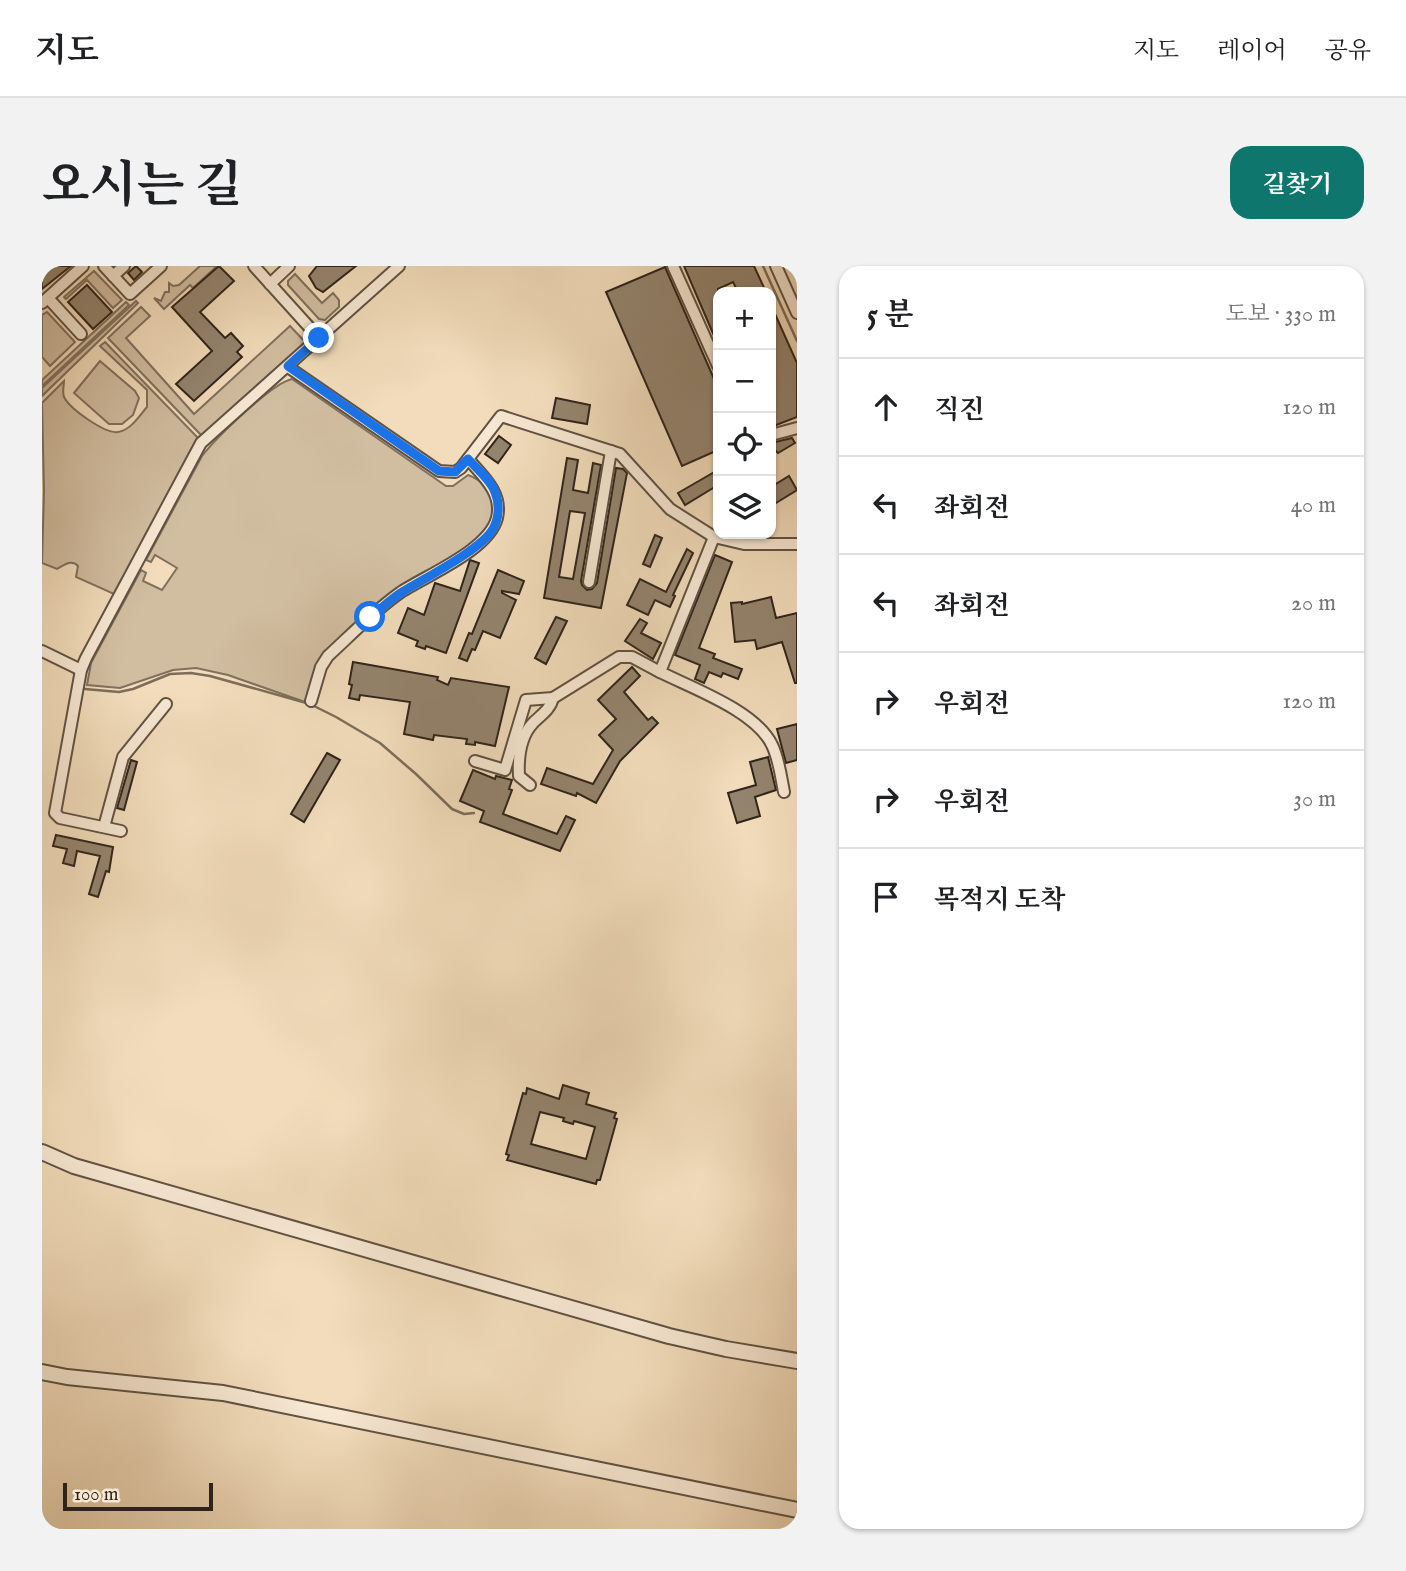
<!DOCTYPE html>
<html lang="ko">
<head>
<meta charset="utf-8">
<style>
  :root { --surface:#fff; --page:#f2f2f2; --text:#202124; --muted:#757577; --line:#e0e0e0; --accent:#0f766e }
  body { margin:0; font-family:"IM FELL English","Noto Serif KR",serif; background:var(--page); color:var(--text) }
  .controls { position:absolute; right:21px; top:21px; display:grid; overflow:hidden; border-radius:14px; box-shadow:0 2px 5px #0004 }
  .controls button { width:63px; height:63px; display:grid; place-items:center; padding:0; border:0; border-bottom:2px solid var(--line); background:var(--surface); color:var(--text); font:35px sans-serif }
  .scale { position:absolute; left:21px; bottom:18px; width:150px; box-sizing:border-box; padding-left:7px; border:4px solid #2f241b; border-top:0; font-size:19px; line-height:24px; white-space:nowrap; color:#2f241b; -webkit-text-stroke:5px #f7e8d3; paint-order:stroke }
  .stop { position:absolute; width:21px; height:21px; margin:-16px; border:5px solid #1a73e8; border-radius:50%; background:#fff }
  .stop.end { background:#1a73e8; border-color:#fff; box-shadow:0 2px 7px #0008 }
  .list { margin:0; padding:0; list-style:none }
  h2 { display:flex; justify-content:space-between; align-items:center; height:91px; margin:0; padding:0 28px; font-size:30px }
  h2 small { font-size:23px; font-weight:400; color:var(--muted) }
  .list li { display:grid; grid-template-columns:46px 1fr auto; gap:21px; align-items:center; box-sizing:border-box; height:98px; padding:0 28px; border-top:2px solid var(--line) }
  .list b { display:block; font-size:26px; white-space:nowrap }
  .list em { font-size:23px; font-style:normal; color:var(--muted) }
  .icon { flex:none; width:38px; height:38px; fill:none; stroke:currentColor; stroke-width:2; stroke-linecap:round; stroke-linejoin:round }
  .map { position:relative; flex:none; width:755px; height:1263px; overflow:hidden; border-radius:21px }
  header { display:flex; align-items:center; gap:42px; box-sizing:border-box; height:98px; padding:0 35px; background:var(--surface); border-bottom:2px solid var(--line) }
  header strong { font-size:33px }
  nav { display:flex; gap:38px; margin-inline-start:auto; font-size:24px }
  .intro { display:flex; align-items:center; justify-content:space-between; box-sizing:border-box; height:168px; padding:0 42px }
  h1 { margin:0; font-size:49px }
  .button { padding:18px 32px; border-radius:21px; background:var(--accent); color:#fff; font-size:24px; font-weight:700 }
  main { display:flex; gap:42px; padding:0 42px }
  aside { flex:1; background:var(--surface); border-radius:21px; box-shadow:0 2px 5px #0004 }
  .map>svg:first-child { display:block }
</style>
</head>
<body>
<header>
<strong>지도</strong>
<nav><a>지도</a><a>레이어</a><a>공유</a></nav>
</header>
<div class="intro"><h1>오시는 길</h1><a class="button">길찾기</a></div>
<main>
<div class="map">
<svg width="755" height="1263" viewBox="0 0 755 1263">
  <rect width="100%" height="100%" fill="#f2dcbb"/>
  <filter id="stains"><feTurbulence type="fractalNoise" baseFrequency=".00286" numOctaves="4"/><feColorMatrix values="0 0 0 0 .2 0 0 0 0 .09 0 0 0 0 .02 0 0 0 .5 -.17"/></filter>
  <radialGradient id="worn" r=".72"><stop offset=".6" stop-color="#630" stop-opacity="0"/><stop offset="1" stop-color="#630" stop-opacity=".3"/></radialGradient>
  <g fill="#d1bda0" stroke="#80705e" stroke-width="2">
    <path d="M 158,0 L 175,0 L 151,22 L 148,19 L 122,43 L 112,32 L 119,35 L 123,26 L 127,26 L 127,17 L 131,20 L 137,19 Z"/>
    <path d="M 52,5 L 80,34 L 71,42 L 45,14 L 24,33 L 22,31 Z"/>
    <path d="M 253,8 L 280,37 L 291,27 L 297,34 L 297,41 L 283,54 L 277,53 L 246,19 L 246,15 Z"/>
    <path d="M 94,35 L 96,37 L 0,130 L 0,122 Z"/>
    <path d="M 84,36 L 87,39 L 0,120 L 0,114 Z"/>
    <path d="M 99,41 L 108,50 L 84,72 L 152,148 L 248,60 L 266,79 L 160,170 L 66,72 Z"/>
    <path d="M 5,46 L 33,76 L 8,100 L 0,91 L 0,49 Z"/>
    <path d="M 63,76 L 158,174 L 152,181 L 72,328 L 34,311 L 36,300 C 30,293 22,299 15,303 L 0,297 L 2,225 L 0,137 L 22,115 C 22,120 20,126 22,131 C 28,143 63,168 76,166 C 89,164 97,150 105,141 L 105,124 L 58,80 Z"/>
    <path d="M 58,95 L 93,125 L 97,132 L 91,149 L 80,158 L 67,158 L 32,127 Z"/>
    <path d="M 250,113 L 404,220 L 411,220 L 426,209 C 456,220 457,248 440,270 L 398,300 L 356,325 L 276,400 L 263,436 L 186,409 L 154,402 L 131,404 L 78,422 L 45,419 L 49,397 L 99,304 L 104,307 L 101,315 L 120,324 L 135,302 L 113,289 L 109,296 L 104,294 L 160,190 C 174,172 230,117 250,113 Z"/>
  </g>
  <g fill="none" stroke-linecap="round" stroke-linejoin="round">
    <g stroke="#7c6d5b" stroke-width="2.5">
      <path d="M 721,0 L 755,75"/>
      <path d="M 43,423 L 77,426 L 91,423 L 128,408 L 149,407 L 168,410 L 268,438 L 294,451 L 338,477 L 374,508 L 410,543 L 422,548 L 432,547"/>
    </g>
  </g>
  <g fill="#94846e" stroke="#2f241b" stroke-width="2" fill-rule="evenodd">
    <path d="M 0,0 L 29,0 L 0,23 Z"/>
    <path d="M 94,0 L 100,6 L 92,14 L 86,7 Z"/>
    <path d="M 177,0 L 192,15 L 158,46 L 183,72 L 189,67 L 201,80 L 195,86 L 200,91 L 152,135 L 134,118 L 170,85 L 130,41 Z"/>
    <path d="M 275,0 L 314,0 L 281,26 L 274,22 L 267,10 Z"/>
    <path d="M 642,0 L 712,0 L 724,26 L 696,26 L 691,16 L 676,23 L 676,79 Z"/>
    <path d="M 623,1 L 676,122 L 676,184 L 640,200 L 564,26 Z"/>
    <path d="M 45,19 L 70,46 L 51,63 L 26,36 Z"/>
    <path d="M 729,39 L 755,97 L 755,151 L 729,161 Z"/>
    <path d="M 514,132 L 548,139 L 545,158 L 510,152 Z"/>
    <path d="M 457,170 L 469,179 L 456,197 L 443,188 Z"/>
    <path d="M 750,172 L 753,177 L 736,187 L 734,185 L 729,188 L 729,177 Z"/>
    <path d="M 525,192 L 536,194 L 531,224 L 546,227 L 551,197 L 559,199 L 539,315 L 540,319 L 545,324 L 550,323 L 555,317 L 574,202 L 581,203 L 585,207 L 559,342 L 502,332 ZM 528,245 L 543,247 L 531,313 L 517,311 Z"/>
    <path d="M 676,204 L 676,219 L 643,239 L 636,227 Z"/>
    <path d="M 747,210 L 755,224 L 729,240 L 729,221 Z"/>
    <path d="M 613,269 L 620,272 L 608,301 L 601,298 Z"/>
    <path d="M 645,283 L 651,287 L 631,329 L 633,330 L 628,341 L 613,334 L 606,349 L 585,339 L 598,313 L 624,326 Z"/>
    <path d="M 673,289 L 690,296 L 657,382 L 673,388 L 671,392 L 700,403 L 696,413 L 681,407 L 679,411 L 667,406 L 662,417 L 653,413 L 658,399 L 633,389 Z"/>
    <path d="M 428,294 L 437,297 L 404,387 L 384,380 L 383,383 L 374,380 L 376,375 L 356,367 L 366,342 L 382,349 L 393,317 L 418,325 Z"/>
    <path d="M 456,304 L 482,315 L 477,328 L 460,325 L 460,327 L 474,334 L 458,372 L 441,365 L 433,384 L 430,383 L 425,395 L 417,392 L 427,367 L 430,368 Z"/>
    <path d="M 729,331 L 734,352 L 755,347 L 755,417 L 753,417 L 740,376 L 715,383 L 713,374 L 693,376 L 689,337 L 700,336 L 700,338 Z"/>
    <path d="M 514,351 L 525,355 L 504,398 L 493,392 Z"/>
    <path d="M 598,353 L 605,357 L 599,367 L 619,377 L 611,393 L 583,375 Z"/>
    <path d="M 311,396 L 396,411 L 395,414 L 406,419 L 409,412 L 467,421 L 453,480 L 433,476 L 433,479 L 424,478 L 425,473 L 392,469 L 391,474 L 362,468 L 368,436 L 318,429 L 317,434 L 307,432 L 310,419 L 307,418 Z"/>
    <path d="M 590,401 L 598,410 L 582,426 L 606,454 L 610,451 L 616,457 L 578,495 L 554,537 L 535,527 L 534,530 L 499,518 L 505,502 L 551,518 L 571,484 L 557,469 L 574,453 L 556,434 Z"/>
    <path d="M 755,458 L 755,494 L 744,497 L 735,463 Z"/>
    <path d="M 285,487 L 298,494 L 262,556 L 249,548 Z"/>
    <path d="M 726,491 L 734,524 L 713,531 L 718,550 L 695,557 L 686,527 L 714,519 L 708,496 Z"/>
    <path d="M 89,494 L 95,496 L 82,544 L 75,542 Z"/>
    <path d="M 431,504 L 453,513 L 454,510 L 470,514 L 467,523 L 470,524 L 461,548 L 515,568 L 524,550 L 533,554 L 518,585 L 438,556 L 442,545 L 418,535 Z"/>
    <path d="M 14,569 L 71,581 L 67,606 L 64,605 L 56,631 L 47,628 L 58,590 L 35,585 L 32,600 L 21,597 L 25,583 L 11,580 Z"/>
    <path d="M 521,819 L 547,827 L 544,838 L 574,847 L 572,852 L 575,853 L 558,914 L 555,914 L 554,918 L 465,894 L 467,889 L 464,888 L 481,827 L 484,828 L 485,822 L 517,833 ZM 498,846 L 522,852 L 521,855 L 531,858 L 532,855 L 553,861 L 544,893 L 489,878 Z"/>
  </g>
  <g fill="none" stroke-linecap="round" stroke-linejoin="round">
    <g stroke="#605243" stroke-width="14">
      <g id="minor">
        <path d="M 62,0 L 88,28 L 119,0"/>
        <path d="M 212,0 L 277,72"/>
        <path d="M 631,0 L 676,100"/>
        <path d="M 734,0 L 755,47"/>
        <path d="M 71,10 L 82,0"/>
        <path d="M 228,18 L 247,0"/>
        <path d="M 6,32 L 39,68"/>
        <path d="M 0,37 L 41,0"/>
        <path d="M 246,101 L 397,205 L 413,206 L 419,202 L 459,150 L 578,188 L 628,243 L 672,271 L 702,278 L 755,278"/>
        <path d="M 729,169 L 755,162"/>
        <path d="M 672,271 L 618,406 C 650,422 714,445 730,479 C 737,493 739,511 742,526"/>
        <path d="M 547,316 L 569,185"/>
        <path d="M 0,385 L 39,404"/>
        <path d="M 269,435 L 279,401 L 286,390 C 310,368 333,344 359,326 C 385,309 447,284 455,252 C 461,227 441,210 426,193"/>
        <path d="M 433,495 L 463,504 L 484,434 L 511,432 L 577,391 L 590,391 L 618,406"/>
        <path d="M 488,519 L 477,510 C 476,492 478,471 491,457 C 499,449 508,444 511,432"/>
        <path d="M 62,561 L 81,491 L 124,438"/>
        <path d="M 79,565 L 18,552 L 13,547 L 39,404 L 44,392 L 159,177 L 357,0"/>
      </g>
    </g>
    <g stroke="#605243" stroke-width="18">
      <g id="tertiary">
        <path d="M 0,886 L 32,900 L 627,1070 L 684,1083 L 755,1095"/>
        <path d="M 0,1106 L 25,1111 L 181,1127 L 755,1244"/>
      </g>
    </g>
    <use href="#minor" stroke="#f7e8d3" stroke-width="10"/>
    <use href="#tertiary" stroke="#f7e8d3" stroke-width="14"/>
  </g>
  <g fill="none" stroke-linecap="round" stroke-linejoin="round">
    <path stroke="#1a73e8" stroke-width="9" d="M 277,72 L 246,100 L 397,205 L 413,206 L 426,193 C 435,203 449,214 453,226 C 458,238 457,253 451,263 C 440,283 383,312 362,325 C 350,332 339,343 328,351"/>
  </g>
  <rect width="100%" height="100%" filter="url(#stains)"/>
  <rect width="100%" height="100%" fill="url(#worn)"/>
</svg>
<div class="controls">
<button>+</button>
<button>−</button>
<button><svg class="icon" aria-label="locate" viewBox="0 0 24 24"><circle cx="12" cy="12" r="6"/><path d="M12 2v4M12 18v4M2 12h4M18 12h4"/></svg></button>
<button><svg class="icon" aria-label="layers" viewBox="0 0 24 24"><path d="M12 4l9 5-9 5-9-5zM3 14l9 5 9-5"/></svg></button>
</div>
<div class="scale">100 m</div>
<div class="stop" style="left:328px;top:351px"></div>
<div class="stop end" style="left:277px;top:72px"></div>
</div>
<aside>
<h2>5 분<small>도보 · 330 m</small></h2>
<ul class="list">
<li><svg class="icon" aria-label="ahead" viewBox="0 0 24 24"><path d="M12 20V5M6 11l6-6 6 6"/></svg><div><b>직진</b></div><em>120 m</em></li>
<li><svg class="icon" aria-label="left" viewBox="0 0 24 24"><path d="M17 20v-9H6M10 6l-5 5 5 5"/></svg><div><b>좌회전</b></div><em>40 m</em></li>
<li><svg class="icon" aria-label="left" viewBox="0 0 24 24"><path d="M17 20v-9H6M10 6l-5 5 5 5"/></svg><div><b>좌회전</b></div><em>20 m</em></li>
<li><svg class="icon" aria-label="right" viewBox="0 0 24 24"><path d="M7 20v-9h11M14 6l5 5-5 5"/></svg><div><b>우회전</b></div><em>120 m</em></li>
<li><svg class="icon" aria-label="right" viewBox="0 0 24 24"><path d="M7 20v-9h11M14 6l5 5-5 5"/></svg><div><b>우회전</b></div><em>30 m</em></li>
<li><svg class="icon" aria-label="arrive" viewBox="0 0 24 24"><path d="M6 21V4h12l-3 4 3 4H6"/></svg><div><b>목적지 도착</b></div></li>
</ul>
</aside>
</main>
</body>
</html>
